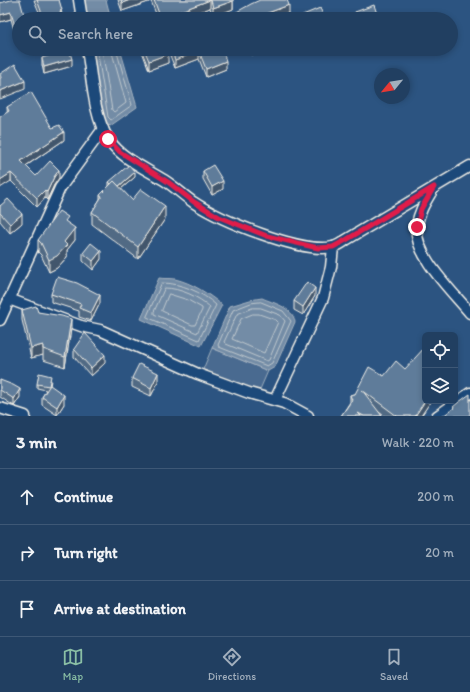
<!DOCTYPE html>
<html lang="en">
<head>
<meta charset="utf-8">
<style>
  :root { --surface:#213f61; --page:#2d4a6a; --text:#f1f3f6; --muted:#a2afbd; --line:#3e5876; --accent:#8abfa5 }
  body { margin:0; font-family:Itim,sans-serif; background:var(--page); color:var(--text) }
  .controls { position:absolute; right:12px; bottom:12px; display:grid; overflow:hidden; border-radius:6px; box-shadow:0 2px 6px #0003 }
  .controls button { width:36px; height:36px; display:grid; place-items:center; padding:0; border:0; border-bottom:1px solid var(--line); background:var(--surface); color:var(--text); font:20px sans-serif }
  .compass { position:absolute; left:374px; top:68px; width:36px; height:36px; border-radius:50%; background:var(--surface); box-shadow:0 2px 6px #0003; rotate:240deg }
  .stop { position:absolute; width:12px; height:12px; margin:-9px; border:3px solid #e11d48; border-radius:50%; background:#fff }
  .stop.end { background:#e11d48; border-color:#fff; box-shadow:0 1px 4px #0008 }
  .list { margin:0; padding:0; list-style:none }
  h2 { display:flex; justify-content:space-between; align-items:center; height:52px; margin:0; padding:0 16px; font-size:17px }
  h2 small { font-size:13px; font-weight:400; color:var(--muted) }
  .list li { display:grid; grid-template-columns:26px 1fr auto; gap:12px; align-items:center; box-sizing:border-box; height:56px; padding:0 16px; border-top:1px solid var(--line) }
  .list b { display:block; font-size:15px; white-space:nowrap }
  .list em { font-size:13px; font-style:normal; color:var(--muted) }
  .icon { flex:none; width:22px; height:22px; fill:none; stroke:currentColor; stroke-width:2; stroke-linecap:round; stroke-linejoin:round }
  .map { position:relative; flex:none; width:470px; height:416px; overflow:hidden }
  .search { position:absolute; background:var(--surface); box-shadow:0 2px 6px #0003; left:12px; right:12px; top:12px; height:44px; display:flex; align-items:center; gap:10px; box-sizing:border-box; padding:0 14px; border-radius:22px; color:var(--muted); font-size:15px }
  .sheet { height:220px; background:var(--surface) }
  nav { display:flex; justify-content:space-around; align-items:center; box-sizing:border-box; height:56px; border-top:1px solid var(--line); background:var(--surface); font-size:11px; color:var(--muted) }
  nav a { display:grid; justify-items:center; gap:2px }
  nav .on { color:var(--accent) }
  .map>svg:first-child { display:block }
</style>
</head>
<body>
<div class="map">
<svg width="470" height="416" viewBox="0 0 470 416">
  <rect width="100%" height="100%" fill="#2c5481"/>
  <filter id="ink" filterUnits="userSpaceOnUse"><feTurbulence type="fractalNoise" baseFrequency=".025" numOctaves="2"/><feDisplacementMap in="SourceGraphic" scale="8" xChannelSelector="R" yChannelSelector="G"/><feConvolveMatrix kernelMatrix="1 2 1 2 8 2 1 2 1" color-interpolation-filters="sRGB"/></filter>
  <g filter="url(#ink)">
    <path fill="#496b90" stroke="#9eaebc" d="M 212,348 L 268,371 L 255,401 L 199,379 Z"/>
    <g fill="#738ca6" stroke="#a7b4c0">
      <path d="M 84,0 L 106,0 L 111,19 L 87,19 Z"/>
      <path d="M 92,49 L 120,49 L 137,107 L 110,126 L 104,119 Z"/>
      <path d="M 159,278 C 164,279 170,278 175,279 C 192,283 209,294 222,305 L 201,346 L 141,319 Z"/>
      <path d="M 262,298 C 273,303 293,307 295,322 L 275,367 L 268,371 L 212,348 L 230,306 L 250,300 Z"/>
    </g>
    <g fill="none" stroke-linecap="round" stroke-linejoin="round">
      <g stroke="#c0c9ce" stroke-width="1">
        <path d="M 97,49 L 108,117 L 111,120 L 132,105 L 116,49"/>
        <path d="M 102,49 L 112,110 L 114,112 L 126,103 L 111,49"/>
        <path d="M 162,283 C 181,283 202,292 216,305 L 199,340 L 147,317 Z"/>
        <path d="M 165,288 C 180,288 199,297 210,307 L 197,333 L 154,314 L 154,312 Z"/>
        <path d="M 169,294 L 188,300 L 202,308 L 202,310 L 195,325 L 192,325 L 162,311 Z"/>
        <path d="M 261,302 L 283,311 L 291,321 L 272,363 L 267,366 L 219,347 L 218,345 L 233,310 L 251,303 Z"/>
        <path d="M 261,308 L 280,315 L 285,321 L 269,360 L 267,361 L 226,344 L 224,342 L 237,314 L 252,308 Z"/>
        <path d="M 253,314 L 259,314 L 276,320 L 278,322 L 264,353 L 232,339 L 241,319 Z"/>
      </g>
      <g stroke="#f4f1e8" stroke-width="13">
        <g id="street">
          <path d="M 79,0 L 82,19"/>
          <path d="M 87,49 C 92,76 93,117 109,140 C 121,158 146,169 164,180 C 175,187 183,195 193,202 C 220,220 301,254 333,247 C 337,246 342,243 346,240 L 470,166"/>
          <path d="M 433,189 C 426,201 419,211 417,225 C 412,254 453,292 470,313"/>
          <path d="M 9,299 L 59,318 L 81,326 L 100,330 L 198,374 L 249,393 L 284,403 L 308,416"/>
          <path d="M 0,320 L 60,188 L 103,129"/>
          <path d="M 275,400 L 323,298 L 331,267 L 333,247"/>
          <path d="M 0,408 L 25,416"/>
          <path d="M 437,416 L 470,393"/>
        </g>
      </g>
      <use href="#street" stroke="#1f4a7a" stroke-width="10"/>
    </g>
    <g fill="#516a84" stroke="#f4f1e8">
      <path d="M 34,0 L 59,0 L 63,19 L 42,19 Z"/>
      <path d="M 118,0 L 233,0 L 233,9 L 213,17 L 210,8 L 181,19 L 158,19 L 151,1 L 122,11 Z"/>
      <path d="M 0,3 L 19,19 L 19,40 L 17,41 L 11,19 L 0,22 Z"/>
      <path d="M 355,12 L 378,19 L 355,19 Z"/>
      <path d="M 141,49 L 166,49 L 168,63 L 149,70 Z"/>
      <path d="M 169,49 L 222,49 L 226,69 L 206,77 L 199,59 L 175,68 L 169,53 Z"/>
      <path d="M 249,49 L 270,49 L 252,55 Z"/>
      <path d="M 42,58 L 72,66 L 44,74 L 42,65 Z"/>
      <path d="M 7,107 L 52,128 L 64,140 L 26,166 L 36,176 L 59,178 L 54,185 L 47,200 L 45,198 L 37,207 L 11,181 Z"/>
      <path d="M 203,171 L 223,189 L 212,195 L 203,179 Z"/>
      <path d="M 135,177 L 121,189 L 132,200 L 165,219 L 138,259 L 92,224 L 92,212 L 100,199 L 100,195 L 109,186 L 109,182 Z"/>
      <path d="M 0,205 L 22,223 L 10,233 L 0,221 Z"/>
      <path d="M 68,223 L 75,240 L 67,250 L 67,257 L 57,268 L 49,272 L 41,255 L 38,252 L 38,240 Z"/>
      <path d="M 83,253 L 101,259 L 93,270 L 83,261 Z"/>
      <path d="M 51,294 L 100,303 L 91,321 L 79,317 L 79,311 L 51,302 Z"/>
      <path d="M 315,296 L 303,315 L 294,310 L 294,301 Z"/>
      <path d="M 22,310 L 38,312 L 71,329 L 65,367 L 43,360 L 43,355 L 31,358 L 22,320 Z"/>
      <path d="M 74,349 L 105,363 L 91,376 L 74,357 Z"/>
      <path d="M 405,369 L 429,401 L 429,404 L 421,416 L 384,416 L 379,412 L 382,416 L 341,416 L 350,402 L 350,395 L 355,394 L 384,376 Z"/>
      <path d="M 132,378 L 158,382 L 151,396 L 132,387 Z"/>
      <path d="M 0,380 L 20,397 L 14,406 L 0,397 Z"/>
      <path d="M 51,380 L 50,386 L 64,404 L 57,415 L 42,405 L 42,397 L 46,390 L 37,388 L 37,384 Z"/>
    </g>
    <g fill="#42566c" stroke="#f4f1e8">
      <path d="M 130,0 L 151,0 L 151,1 L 122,11 L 122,3 Z"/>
      <path d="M 210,0 L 210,8 L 181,19 L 178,19 L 178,12 Z"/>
      <path d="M 233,1 L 233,9 L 213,17 L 213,8 Z"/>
      <path d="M 289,5 L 289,13 L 273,19 L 265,19 L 265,14 Z"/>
      <path d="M 11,12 L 11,19 L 0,22 L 0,15 Z"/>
      <path d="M 17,34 L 19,34 L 19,40 L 17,41 Z"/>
      <path d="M 252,49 L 270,49 L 252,55 Z"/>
      <path d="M 199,51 L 199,59 L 175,68 L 175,60 Z"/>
      <path d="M 168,54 L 168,63 L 149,70 L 149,61 Z"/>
      <path d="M 72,59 L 72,66 L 44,74 L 44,67 Z"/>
      <path d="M 226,61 L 226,69 L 206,77 L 206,69 Z"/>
      <path d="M 25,81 L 25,89 L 0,99 L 0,91 Z"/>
      <path d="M 64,132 L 64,140 L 21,169 L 21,161 Z"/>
      <path d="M 59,170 L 59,178 L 54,185 L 47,200 L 47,192 L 54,177 Z"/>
      <path d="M 135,172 L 135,177 L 116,193 L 116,189 Z"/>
      <path d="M 11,173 L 11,181 L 0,188 L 0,180 Z"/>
      <path d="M 223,181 L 223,189 L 212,195 L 212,187 Z"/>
      <path d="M 45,190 L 45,198 L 37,207 L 37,198 Z"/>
      <path d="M 165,206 L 165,219 L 138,259 L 138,247 Z"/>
      <path d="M 22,214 L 22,223 L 10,233 L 10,224 Z"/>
      <path d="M 75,228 L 75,240 L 67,250 L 67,257 L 57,268 L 49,272 L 49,260 Z"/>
      <path d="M 101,251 L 101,259 L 93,270 L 93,261 Z"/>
      <path d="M 315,288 L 315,296 L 303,315 L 303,307 Z"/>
      <path d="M 100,295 L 100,303 L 91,321 L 91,313 Z"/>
      <path d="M 71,319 L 71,329 L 65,367 L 65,357 Z"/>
      <path d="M 43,345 L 43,355 L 31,358 L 31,348 Z"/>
      <path d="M 105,355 L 105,363 L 91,376 L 91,368 Z"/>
      <path d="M 158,373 L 158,382 L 151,396 L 151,388 Z"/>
      <path d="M 20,389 L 20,397 L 14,406 L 14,399 Z"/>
      <path d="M 64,395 L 64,404 L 57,415 L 57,407 Z"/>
      <path d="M 425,401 L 429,401 L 429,404 L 421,416 L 415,416 Z"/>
    </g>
    <g fill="#5e7b9a" stroke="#f4f1e8">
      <path d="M 11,0 L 20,0 L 25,19 L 19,19 L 19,34 L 17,34 L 11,12 L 0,15 L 0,3 Z"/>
      <path d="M 37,0 L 59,0 L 62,10 L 60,11 L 63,19 L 44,19 Z"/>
      <path d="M 121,0 L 130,0 L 122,3 Z"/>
      <path d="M 154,0 L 210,0 L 178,12 L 180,19 L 161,19 Z"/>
      <path d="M 211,0 L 233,0 L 233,1 L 213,8 Z"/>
      <path d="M 260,0 L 287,0 L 289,5 L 265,14 L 267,19 L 224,19 L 251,4 Z"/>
      <path d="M 374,5 L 378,17 L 373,19 L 358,19 L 355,12 Z"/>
      <path d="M 320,8 L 325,19 L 299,19 L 298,17 Z"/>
      <path d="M 69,49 L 72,59 L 44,67 L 42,58 Z"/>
      <path d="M 144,49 L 166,49 L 168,54 L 149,61 Z"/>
      <path d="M 171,49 L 222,49 L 226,61 L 206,69 L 199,51 L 175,60 Z"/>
      <path d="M 15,64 L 25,81 L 0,91 L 0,78 L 1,78 L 0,74 Z"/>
      <path d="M 31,92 L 52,128 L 59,125 L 64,132 L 21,161 L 36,176 L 50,161 L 59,170 L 54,177 L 47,192 L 45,190 L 37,198 L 11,173 L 0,180 L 0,117 L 9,111 L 7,107 Z"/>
      <path d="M 129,165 L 135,172 L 119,186 L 114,181 L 111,184 L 109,182 Z"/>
      <path d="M 213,165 L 223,181 L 212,187 L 203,171 Z"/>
      <path d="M 114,181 L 132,200 L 141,189 L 165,206 L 138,247 L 92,212 L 102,196 L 100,195 Z"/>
      <path d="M 8,199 L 22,214 L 10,224 L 0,213 L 0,206 Z"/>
      <path d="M 59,211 L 68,217 L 65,221 L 75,228 L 64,242 L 67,245 L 57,256 L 49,260 L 41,243 L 38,240 Z"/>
      <path d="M 91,243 L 101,251 L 93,261 L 83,253 Z"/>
      <path d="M 57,277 L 77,283 L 100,295 L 91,313 L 79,308 L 81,304 L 51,294 Z"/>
      <path d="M 307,282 L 315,288 L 303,307 L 294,301 Z"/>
      <path d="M 36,306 L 38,312 L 62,316 L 71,319 L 65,357 L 43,349 L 43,345 L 31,348 L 22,310 Z"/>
      <path d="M 85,333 L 105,355 L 91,368 L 74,349 Z"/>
      <path d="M 425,347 L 425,401 L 415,416 L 397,416 L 362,390 L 382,416 L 364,416 L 358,413 L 361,416 L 341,416 L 352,400 L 350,395 L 355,394 L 369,367 L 384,376 L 396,361 L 405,369 Z"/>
      <path d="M 139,364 L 158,373 L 151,388 L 132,378 Z"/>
      <path d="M 39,373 L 51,376 L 49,386 L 37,384 Z"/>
      <path d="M 0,380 L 13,385 L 20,389 L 14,399 L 0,390 Z"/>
      <path d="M 50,385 L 64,395 L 57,407 L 42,397 Z"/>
      <path d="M 470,394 L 470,414 L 468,416 L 443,416 L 454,408 L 453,407 L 459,402 Z"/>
    </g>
  </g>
  <g fill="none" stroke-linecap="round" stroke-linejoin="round" filter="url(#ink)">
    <path stroke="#e11d48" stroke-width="5" d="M 108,139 L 120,152 L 168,182 L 194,202 L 219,217 L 267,236 L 318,248 L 333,247 L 346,240 L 434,187 L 421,209 L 417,227"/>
  </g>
</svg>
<div class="controls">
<button><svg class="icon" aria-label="locate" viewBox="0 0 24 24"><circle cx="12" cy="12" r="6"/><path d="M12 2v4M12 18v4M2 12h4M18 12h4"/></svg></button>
<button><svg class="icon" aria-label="layers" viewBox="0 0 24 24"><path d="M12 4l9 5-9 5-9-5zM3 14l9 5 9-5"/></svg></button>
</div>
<svg class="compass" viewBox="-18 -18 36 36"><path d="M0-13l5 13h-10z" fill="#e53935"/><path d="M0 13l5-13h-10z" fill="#a2afbd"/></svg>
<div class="stop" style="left:108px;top:139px"></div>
<div class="stop end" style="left:417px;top:227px"></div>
<div class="search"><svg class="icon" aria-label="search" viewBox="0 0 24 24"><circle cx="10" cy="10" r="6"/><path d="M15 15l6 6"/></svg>Search here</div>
</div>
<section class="sheet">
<h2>3 min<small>Walk · 220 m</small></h2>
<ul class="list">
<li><svg class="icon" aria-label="ahead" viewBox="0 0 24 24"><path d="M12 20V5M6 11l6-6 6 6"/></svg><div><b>Continue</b></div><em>200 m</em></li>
<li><svg class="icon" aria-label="right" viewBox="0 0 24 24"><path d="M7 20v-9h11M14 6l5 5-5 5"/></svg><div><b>Turn right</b></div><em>20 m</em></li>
<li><svg class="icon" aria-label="arrive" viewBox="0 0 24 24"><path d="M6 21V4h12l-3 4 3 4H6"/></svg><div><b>Arrive at destination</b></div></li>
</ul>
</section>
<nav>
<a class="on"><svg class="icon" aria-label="map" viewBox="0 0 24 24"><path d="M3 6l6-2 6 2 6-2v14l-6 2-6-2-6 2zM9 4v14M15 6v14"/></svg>Map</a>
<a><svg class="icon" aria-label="directions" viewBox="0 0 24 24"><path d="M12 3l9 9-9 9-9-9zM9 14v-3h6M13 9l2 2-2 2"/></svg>Directions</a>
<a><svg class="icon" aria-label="saved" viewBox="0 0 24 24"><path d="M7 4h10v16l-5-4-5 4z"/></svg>Saved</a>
</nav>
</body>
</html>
